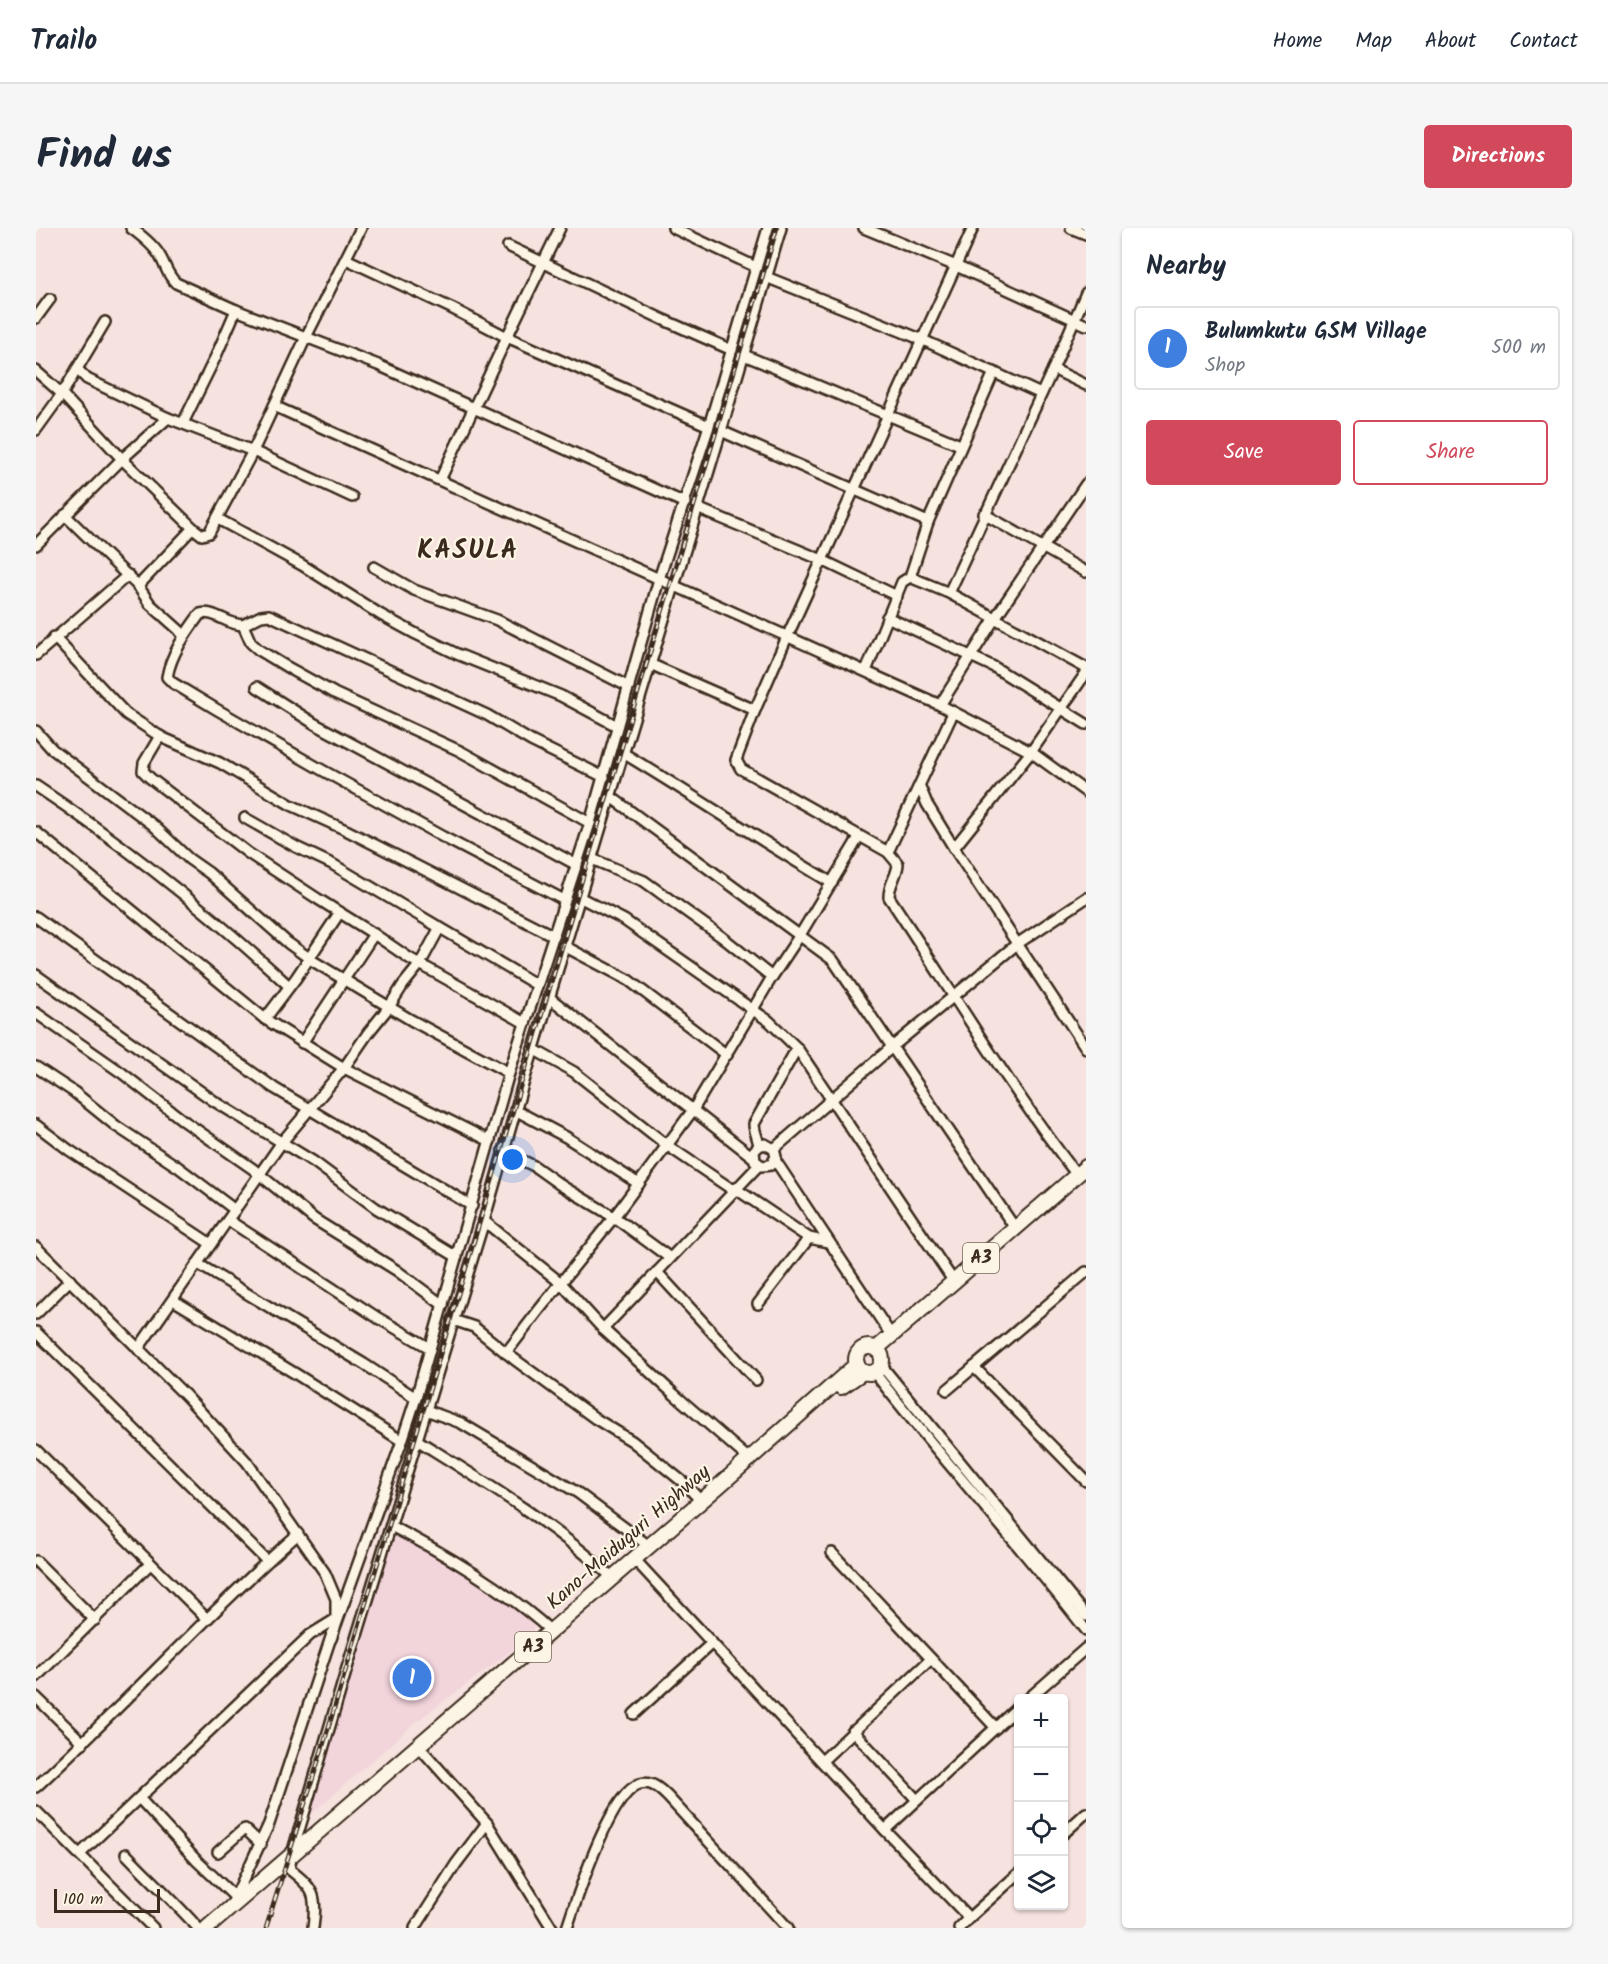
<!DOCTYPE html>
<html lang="en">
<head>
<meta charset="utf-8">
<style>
  :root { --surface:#fff; --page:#f6f6f7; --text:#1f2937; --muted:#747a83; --line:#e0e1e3; --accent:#d1495b }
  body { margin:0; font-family:Kalam,sans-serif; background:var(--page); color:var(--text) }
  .controls { position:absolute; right:18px; bottom:18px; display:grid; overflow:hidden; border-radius:6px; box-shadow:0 2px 4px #0004 }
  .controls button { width:54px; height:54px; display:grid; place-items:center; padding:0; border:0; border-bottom:2px solid var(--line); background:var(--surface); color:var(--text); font:30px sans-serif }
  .scale { position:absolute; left:18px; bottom:15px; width:106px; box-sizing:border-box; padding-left:6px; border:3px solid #3b2a1e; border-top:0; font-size:16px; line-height:21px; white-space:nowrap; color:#3b2a1e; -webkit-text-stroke:4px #fcf5e5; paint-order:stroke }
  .you { position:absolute; left:477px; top:932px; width:21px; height:21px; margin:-15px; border:4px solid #fff; border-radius:50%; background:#1a73e8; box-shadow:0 0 0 9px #1a73e833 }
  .badge { display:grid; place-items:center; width:39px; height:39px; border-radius:50%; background:var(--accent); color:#fff; font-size:20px; font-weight:700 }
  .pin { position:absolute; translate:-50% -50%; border:3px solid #fff; box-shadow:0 2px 6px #0006 }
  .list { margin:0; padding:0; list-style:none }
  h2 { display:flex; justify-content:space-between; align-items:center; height:78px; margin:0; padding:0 24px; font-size:26px }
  h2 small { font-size:20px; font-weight:400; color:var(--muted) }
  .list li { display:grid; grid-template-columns:39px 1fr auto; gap:18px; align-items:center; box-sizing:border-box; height:84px; margin:0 12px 12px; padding:0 12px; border:2px solid var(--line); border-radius:6px }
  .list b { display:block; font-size:22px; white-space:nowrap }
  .list p { margin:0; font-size:20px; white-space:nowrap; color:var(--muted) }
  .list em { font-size:20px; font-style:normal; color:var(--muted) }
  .actions { display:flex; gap:12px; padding:18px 24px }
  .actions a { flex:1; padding:14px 0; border:2px solid var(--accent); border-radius:6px; text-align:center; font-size:21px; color:var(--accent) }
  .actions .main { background:var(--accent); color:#fff }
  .icon { flex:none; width:33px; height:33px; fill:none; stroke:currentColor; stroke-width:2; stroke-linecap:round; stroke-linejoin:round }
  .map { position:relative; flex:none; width:1050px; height:1700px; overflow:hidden; border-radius:6px }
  header { display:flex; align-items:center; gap:36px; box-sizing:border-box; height:84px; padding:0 30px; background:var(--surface); border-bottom:2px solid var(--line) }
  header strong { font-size:28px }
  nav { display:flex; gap:33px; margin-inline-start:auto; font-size:21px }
  .intro { display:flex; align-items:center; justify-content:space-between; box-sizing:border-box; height:144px; padding:0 36px }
  h1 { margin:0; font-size:42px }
  .button { padding:15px 27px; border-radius:6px; background:var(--accent); color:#fff; font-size:21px; font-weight:700 }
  main { display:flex; gap:36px; padding:0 36px }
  aside { flex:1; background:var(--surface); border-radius:6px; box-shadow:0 2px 4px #0004 }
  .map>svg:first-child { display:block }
</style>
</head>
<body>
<header>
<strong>Trailo</strong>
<nav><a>Home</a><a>Map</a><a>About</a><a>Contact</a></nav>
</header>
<div class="intro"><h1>Find us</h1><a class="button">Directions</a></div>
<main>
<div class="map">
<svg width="1050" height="1700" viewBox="0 0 1050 1700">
  <rect width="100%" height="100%" fill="#f6e2df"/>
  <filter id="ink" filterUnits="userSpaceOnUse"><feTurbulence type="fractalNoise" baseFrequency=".0167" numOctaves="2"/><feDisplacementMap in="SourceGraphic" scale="12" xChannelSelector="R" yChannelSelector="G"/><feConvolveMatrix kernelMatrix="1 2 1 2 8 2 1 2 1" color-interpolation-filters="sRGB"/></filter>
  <g filter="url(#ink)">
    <path fill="#f2d4db" d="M 355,1298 L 497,1386 L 497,1407 L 381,1493 L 275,1586 Z"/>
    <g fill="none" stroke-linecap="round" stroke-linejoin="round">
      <g stroke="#3b2a1e" stroke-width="14">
        <g id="minor">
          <path d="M 95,0 C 106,8 119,18 125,30 C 130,39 132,48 140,55 L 200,82 L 342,137 L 649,275"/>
          <path d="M 637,0 L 720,39"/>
          <path d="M 828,0 L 920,38 L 1050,97"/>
          <path d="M 937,0 L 751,409 L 719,482 L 700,532 L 705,541 L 852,624 L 862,636 C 861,649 853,655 853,669 C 915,762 972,858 1041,947"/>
          <path d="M 1035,0 L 1050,6"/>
          <path d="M 472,18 L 628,92 L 696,122"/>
          <path d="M 310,31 L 415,80 L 471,109 L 673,198"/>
          <path d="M 730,49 L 887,112 L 1005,166"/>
          <path d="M 0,90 L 14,71"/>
          <path d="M 708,127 L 924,217"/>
          <path d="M 41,141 L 51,151 L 132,190 L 217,223 L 316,269"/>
          <path d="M 1017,141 L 1050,157"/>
          <path d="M 0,143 L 26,166 L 86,231 L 157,300 L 166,307 L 173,305 L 217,223 L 271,107 L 325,0"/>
          <path d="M 238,178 L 904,477 L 995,524 L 1050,564"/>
          <path d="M 147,195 L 180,128 L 200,82"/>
          <path d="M 0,202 L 26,166 L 69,94"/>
          <path d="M 685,203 L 892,294"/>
          <path d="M 404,252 L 471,109 L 524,0"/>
          <path d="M 661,280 L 786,332 L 861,368"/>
          <path d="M 948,286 L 1050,344"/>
          <path d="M 29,287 L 102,358 L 114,376 L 143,402 L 148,408"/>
          <path d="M 182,291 L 266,337 L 345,387 L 380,406 L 421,426 L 525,468 L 581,498"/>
          <path d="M 0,317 L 86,231 L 132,190"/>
          <path d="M 338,339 L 378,362 L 461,392 L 593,459"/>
          <path d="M 874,349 L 913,365 L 1050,440"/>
          <path d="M 102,358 L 157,300"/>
          <path d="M 913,365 L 1017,141 L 1050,65"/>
          <path d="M 851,389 L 958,439 L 1050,496"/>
          <path d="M 207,397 L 215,415 L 223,422 L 251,439 L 298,465 L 424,523 L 554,595"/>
          <path d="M 18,409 L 90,486 L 125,509 L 184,535 L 255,577 L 310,602 L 516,707"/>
          <path d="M 0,427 L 92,347"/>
          <path d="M 614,436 L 719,482"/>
          <path d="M 830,443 L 866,354 L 874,349 L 892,294 L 958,144"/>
          <path d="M 221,459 L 279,496 L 541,637"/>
          <path d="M 904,477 L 959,390 L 1050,256"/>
          <path d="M 0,503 L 16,521 L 117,597 L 153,631 L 173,645 L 252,715 L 277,733 L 375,792 L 473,845"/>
          <path d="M 124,508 L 108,535 L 107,543 L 114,550 L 212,625 L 282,671 L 338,706 L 373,730 L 489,795"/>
          <path d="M 587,525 C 657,567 725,613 796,655"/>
          <path d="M 0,558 C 90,618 174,685 253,758"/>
          <path d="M 884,559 L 891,576 L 918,620 L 1050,820"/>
          <path d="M 575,569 L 797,732 L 979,1000"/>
          <path d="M 209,590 L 260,619 L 296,636 L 501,757"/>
          <path d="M 0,604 L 229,791 L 308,840 L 454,913"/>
          <path d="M 918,620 L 995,524 L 1050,445"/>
          <path d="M 852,624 L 917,485"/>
          <path d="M 556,631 L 608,653 L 686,709 L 736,749"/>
          <path d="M 545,670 L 588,692 L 733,793 L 761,820 L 918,1054"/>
          <path d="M 528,672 L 407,609 L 286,542 L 180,481 L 137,455 L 131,449 C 135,426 150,405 164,386 C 179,382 191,397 207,397 L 225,388 L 233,387 L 451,487 L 495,513 L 568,549"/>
          <path d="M 0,689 L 238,860 L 436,978"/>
          <path d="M 528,718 L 591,751 L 691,827"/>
          <path d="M 0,747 L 178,873 L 278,934 L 340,980 L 421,1029"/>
          <path d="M 514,770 L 718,930"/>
          <path d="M 0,785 L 86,845 L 148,893 L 217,941 L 278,991 L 360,1042 L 407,1077"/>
          <path d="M 229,791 L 260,750 L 304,684"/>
          <path d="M 266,815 L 338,706"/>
          <path d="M 497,821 L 538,844 L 632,918 L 694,960 L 700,961 L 773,1010 L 792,1014"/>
          <path d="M 0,839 L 38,864 L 80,898 L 142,939 L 199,982"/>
          <path d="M 479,882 L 530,909 L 603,956"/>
          <path d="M 0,897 L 33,922 L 175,1016"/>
          <path d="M 723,918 L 729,916 L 738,921 L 740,929 L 735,937 L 726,938 L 719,933 L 718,923 L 723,918 C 722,910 718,903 718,896 L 761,820"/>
          <path d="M 738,921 L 856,819 L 981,716 L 1050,670"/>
          <path d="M 467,923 L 498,938 L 526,958 L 578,989 L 634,1030"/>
          <path d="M 739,932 L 855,1107"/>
          <path d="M 192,992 L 342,1090 L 394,1120"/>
          <path d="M 448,993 L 525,1055 L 567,1101 L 639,1167 L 713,1231"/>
          <path d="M 0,1019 L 150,1168 L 211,1234 L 289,1345 L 300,1371 L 300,1390"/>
          <path d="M 162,1036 L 328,1136 L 380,1170"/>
          <path d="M 621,1044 L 720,1152"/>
          <path d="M 137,1072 L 260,1146 L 366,1213"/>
          <path d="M 722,1076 L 773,1010"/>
          <path d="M 0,1086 L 34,1052"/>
          <path d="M 417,1092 L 438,1099 L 478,1131 L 560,1191 L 596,1213 L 647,1254 L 665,1273"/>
          <path d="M 567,1101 L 723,937"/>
          <path d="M 0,1104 L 231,1333"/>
          <path d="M 102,1121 L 246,914 L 308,840 L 332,805 L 353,779 L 367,757 L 384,736 L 403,701"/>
          <path d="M 470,1125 L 503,1082 L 578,989 L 657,882 L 736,749 L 764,707 L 823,609"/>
          <path d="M 845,1137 L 1050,1388"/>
          <path d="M 938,1139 L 1050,1253"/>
          <path d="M 838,1144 C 906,1232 982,1314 1050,1402"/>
          <path d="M 911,1162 L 1050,1044"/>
          <path d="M 390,1182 L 425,1195 L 542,1265 L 613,1318"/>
          <path d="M 381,1212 C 448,1254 518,1296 577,1350"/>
          <path d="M 0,1222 L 171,1391"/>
          <path d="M 355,1298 C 408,1325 471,1363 515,1403"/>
          <path d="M 796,1325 L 960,1500"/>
          <path d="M 0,1333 L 59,1392"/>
          <path d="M 602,1335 L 849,1602"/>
          <path d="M 295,1411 L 366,1213 L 380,1170 L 473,845 L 554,595 L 623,351 L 673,198 L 732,0"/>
          <path d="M 0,1449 L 114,1336"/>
          <path d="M 0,1469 L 47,1515"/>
          <path d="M 993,1470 L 1050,1420"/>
          <path d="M 598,1486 L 676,1415"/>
          <path d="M 817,1503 L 881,1572"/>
          <path d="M 387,1523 L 451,1595 L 516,1700"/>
          <path d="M 786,1533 L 895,1431"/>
          <path d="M 0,1559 C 89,1476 171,1386 262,1306"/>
          <path d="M 103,1570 L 161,1633 L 199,1669"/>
          <path d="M 0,1583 L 117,1700"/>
          <path d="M 1028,1605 L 1050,1585"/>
          <path d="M 182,1624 L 207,1602 L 209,1601 L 225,1616"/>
          <path d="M 44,1626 L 274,1407 L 300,1391"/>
          <path d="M 90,1626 C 114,1651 139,1674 162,1700"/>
          <path d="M 197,1674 L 233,1596 L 296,1406"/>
          <path d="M 933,1690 L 982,1646"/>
          <path d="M 277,1700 C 281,1667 279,1661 253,1641 L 256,1626 L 311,1440 L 448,993 L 485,863 L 685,203 L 745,0"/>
          <path d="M 379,1700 L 420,1636 L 451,1595"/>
          <path d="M 531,1700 C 541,1670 574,1564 604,1556 C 616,1553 624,1561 632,1569 L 752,1700"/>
          <path d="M 923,1700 L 933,1690 L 849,1602 L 982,1479"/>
        </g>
      </g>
      <g stroke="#3b2a1e" stroke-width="18">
        <g id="highway">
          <circle cx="833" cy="1132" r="13"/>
          <path d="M 840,1121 L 1050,939"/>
          <path d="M 805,1159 L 827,1144"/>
          <path d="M 171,1700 L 685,1256 L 821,1136"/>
        </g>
      </g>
      <use href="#minor" stroke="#fcf5e5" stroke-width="9"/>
      <use href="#highway" stroke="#fcf5e5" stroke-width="14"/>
      <g stroke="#3b2a1e" stroke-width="4.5">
        <path id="rail" d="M 230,1700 L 287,1518 L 741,0"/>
      </g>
      <use href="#rail" stroke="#fcf5e5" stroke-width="2" stroke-dasharray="7" stroke-linecap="butt"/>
    </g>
  </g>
  <g text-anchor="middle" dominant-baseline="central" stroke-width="4.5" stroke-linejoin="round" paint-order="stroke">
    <g fill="#fcf5e5" stroke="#75675a" stroke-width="1.5">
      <rect x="927" y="1015" width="36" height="30" rx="4.5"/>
      <rect x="479" y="1404" width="36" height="30" rx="4.5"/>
    </g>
    <g font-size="18" font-weight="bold" fill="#3b2a1e">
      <text x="945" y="1030">A3</text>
      <text x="497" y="1419">A3</text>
    </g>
    <g font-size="20" fill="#3b2a1e" stroke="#fcf5e5">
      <text transform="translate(593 1310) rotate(-41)">Kano-Maiduguri Highway</text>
    </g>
    <g font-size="26" font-weight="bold" letter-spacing="1.5" fill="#3b2a1e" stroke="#fcf5e5">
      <text x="432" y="323">KASULA</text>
    </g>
  </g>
</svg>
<div class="controls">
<button>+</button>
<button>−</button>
<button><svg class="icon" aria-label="locate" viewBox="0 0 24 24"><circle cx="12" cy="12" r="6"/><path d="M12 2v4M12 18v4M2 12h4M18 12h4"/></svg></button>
<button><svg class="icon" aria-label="layers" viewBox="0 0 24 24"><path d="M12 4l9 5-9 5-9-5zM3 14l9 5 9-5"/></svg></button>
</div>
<div class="scale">100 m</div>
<div class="you"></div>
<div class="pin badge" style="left:376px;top:1450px;background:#3f7fe0">1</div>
</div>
<aside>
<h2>Nearby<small></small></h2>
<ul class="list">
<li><span class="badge" style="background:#3f7fe0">1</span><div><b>Bulumkutu GSM Village</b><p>Shop</p></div><em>500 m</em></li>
</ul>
<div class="actions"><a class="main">Save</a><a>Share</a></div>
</aside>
</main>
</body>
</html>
